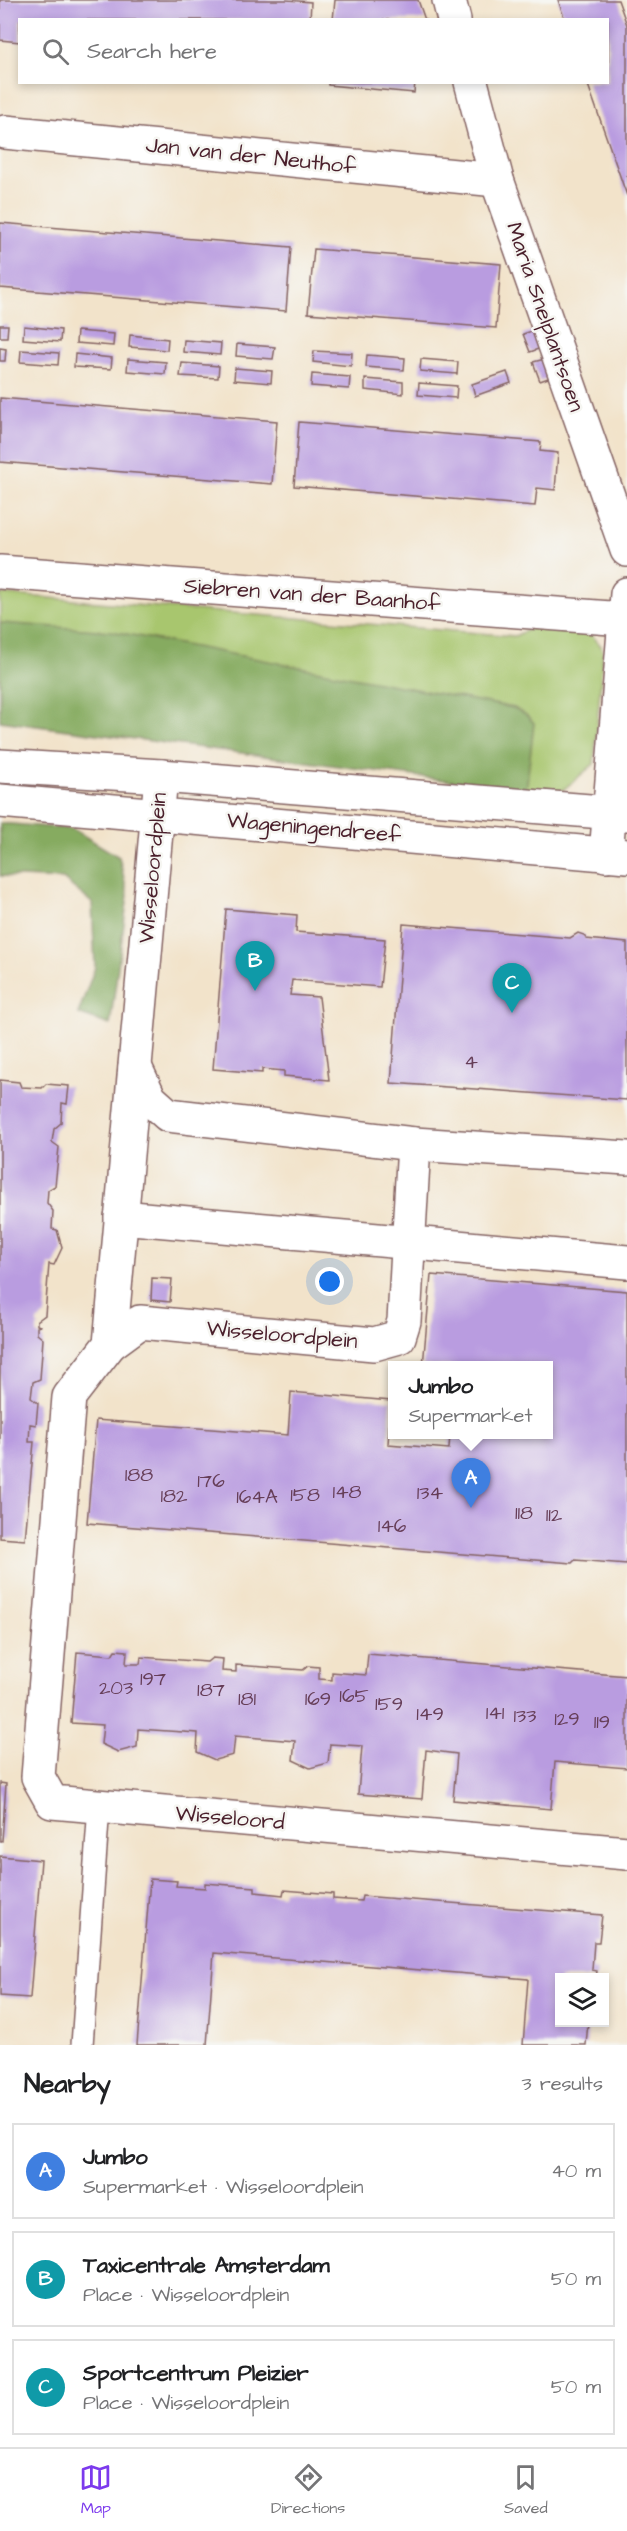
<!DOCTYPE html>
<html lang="en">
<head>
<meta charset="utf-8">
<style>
  :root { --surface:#fff; --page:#f2f2f2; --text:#202124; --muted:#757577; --line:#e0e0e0; --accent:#7c3aed }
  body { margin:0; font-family:"Architects Daughter",sans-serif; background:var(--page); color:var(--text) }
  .controls { position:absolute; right:18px; bottom:18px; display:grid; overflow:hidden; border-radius:0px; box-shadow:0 3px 9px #0003 }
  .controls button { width:54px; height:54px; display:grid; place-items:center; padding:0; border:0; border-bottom:2px solid var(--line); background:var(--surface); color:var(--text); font:30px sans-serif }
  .you { position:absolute; left:330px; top:1282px; width:21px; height:21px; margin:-15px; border:4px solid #fff; border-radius:50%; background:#1a73e8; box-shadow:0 0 0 9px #1a73e833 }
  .badge { display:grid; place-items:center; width:39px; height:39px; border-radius:50%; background:var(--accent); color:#fff; font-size:20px; font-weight:700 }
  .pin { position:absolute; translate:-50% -50px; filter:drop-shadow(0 2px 3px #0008) }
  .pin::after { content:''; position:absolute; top:32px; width:21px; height:18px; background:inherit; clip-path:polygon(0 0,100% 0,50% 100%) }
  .popup { position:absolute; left:388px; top:1361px; width:165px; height:78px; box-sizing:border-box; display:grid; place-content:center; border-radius:0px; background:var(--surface); filter:drop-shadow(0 2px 4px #0005); font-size:20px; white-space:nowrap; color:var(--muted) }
  .popup b { font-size:22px; color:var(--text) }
  .popup::after { content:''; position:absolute; left:50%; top:100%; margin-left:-12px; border:12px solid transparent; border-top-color:var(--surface) }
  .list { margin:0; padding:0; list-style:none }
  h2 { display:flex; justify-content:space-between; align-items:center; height:78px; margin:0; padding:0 24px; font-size:26px }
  h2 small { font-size:20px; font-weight:400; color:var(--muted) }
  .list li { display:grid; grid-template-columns:39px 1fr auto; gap:18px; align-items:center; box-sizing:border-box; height:96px; margin:0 12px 12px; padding:0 12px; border:2px solid var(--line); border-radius:0px }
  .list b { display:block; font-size:22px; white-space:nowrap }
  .list p { margin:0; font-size:20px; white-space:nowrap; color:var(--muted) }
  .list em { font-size:20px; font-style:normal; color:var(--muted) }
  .icon { flex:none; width:33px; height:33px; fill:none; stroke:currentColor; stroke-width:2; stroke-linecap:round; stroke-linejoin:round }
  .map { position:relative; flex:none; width:627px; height:2045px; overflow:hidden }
  .search { position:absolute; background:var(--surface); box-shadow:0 3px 9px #0003; left:18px; right:18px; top:18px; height:66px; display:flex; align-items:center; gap:15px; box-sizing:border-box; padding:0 21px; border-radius:0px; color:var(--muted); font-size:22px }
  .sheet { height:402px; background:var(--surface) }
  nav { display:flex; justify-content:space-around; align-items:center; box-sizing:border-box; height:84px; border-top:2px solid var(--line); background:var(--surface); font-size:16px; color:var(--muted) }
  nav a { display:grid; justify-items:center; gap:3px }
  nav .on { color:var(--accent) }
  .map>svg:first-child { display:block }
</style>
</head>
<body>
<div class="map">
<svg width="627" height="2045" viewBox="0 0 627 2045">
  <rect width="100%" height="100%" fill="#f6f6f2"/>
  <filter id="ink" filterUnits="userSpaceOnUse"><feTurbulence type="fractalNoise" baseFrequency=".0167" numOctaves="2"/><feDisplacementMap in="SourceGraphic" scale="12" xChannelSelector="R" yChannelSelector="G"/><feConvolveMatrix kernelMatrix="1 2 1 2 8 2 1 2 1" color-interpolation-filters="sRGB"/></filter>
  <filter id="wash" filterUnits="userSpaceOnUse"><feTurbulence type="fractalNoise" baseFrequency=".008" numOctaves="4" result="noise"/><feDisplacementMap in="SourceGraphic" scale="24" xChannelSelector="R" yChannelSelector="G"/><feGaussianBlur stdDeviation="1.35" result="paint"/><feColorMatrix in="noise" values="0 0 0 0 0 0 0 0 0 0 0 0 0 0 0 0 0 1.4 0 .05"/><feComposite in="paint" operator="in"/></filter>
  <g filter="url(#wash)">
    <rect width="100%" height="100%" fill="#f2e3ca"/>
    <path fill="#a8c66e" stroke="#79724c" stroke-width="1.5" d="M 0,594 L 515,636 L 541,623 L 580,627 L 591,634 L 601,646 L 603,652 L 594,764 L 557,795 L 526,791 L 0,640 Z"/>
    <g fill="#86ab61" stroke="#686546" stroke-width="1.5">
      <path d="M 0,623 L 111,631 L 514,708 L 525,714 L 534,723 L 526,791 L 0,721 Z"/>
      <path d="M 0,823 L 73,829 L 119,857 L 128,895 L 110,1025 L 78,1014 L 95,967 L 92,903 L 63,879 L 0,876 Z"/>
    </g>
    <g id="blocks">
      <g fill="#b99ce0">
        <path d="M 0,0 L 287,0 L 311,2 L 310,20 L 20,20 L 20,42 L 0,40 Z"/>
        <path d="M 335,0 L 418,0 L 425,20 L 333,20 Z"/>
        <path d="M 558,0 L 618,0 L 627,25 L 627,196 L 587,82 L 608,82 L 608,20 L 565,20 Z"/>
        <path d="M 328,82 L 415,82 L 414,93 L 328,85 Z"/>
        <path d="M 0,223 L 291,247 L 286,311 L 0,288 Z"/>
        <path d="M 314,249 L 501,264 L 496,328 L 308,313 Z"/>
        <path d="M 0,325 L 8,325 L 7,337 L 0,337 Z"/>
        <path d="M 24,326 L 61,330 L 60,342 L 23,339 Z"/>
        <path d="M 535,330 L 541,348 L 530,352 L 523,334 Z"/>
        <path d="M 77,331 L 114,334 L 113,346 L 76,343 Z"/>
        <path d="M 130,335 L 168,339 L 167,350 L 129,347 Z"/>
        <path d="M 184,340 L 221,343 L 220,355 L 183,352 Z"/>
        <path d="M 237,344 L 275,347 L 273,359 L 236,356 Z"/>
        <path d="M 0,348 L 6,349 L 5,361 L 0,361 Z"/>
        <path d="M 21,350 L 59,353 L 58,365 L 20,362 Z"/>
        <path d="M 314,351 L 352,353 L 351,366 L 313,362 Z"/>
        <path d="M 75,354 L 112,358 L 111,369 L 74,367 Z"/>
        <path d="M 367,355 L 405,358 L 404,370 L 366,367 Z"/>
        <path d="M 128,359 L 166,362 L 165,374 L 127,371 Z"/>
        <path d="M 421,359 L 458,362 L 457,374 L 420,371 Z"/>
        <path d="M 545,359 L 551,377 L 540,381 L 533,362 Z"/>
        <path d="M 182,363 L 219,366 L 218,378 L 180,376 Z"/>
        <path d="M 235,368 L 272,371 L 271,383 L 234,380 Z"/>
        <path d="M 507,372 L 511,383 L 475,396 L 472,384 Z"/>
        <path d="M 312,374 L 350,377 L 349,389 L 311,386 Z"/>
        <path d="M 365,379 L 403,382 L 403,394 L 365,390 Z"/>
        <path d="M 419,383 L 457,386 L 456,398 L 418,395 Z"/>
        <path d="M 0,398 L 277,421 L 272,484 L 0,462 Z"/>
        <path d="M 299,422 L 541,442 L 540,451 L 558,453 L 555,490 L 537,488 L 535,506 L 294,486 Z"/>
        <path d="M 226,909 L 297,915 L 296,932 L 385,939 L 380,987 L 292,980 L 290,995 L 319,997 L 329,1080 L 284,1076 L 284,1071 L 262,1069 L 262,1073 L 213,1069 Z"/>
        <path d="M 403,924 L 570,938 L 578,933 L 584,935 L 586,939 L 627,943 L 627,1100 L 391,1083 Z"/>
        <path d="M 0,1080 L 19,1082 L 21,1087 L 42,1088 L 46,1084 L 69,1086 L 67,1104 L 62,1103 L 61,1123 L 54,1129 L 52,1142 L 59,1147 L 55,1186 L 48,1190 L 47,1203 L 53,1211 L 52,1229 L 57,1230 L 62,1248 L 54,1265 L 49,1264 L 45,1315 L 37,1321 L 37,1325 L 40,1326 L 37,1327 L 37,1334 L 43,1339 L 40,1379 L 33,1382 L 31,1398 L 38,1403 L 36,1425 L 30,1424 L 29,1442 L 34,1442 L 25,1540 L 0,1538 Z"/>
        <path d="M 431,1275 L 627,1291 L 627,1564 L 575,1560 L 572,1563 L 87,1523 L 96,1420 L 288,1435 L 291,1392 L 391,1401 L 388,1444 L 449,1449 L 450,1434 L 549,1434 L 549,1366 L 423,1366 Z"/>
        <path d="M 152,1278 L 172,1279 L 170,1302 L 151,1300 Z"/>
        <path d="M 115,1650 L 127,1651 L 126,1664 L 140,1664 L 141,1657 L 207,1662 L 212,1658 L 223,1659 L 222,1671 L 236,1672 L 236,1665 L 303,1670 L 308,1666 L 319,1667 L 319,1679 L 332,1680 L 332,1672 L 366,1675 L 368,1654 L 627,1676 L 627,1768 L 555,1762 L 551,1809 L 453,1800 L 457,1754 L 426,1750 L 422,1799 L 358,1794 L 362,1746 L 330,1744 L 328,1763 L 310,1768 L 293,1760 L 295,1741 L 235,1736 L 233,1755 L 215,1760 L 197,1752 L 198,1733 L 138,1729 L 137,1747 L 118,1752 L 101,1744 L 103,1725 L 71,1723 L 77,1652 L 112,1655 Z"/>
        <path d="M 0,1783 L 6,1784 L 2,1841 L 0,1841 Z"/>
        <path d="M 0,1856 L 41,1860 L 30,1998 L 0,1996 Z"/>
        <path d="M 150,1879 L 177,1881 L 176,1886 L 205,1888 L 205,1883 L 255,1887 L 255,1892 L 283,1895 L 284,1890 L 333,1894 L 333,1899 L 361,1901 L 362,1896 L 602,1915 L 599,1942 L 594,1942 L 592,1970 L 597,1971 L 596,1978 L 560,1978 L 560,2022 L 588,2022 L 586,2045 L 523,2045 L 528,1979 L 214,1953 L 207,2045 L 137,2045 Z"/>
      </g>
    </g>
  </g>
  <g filter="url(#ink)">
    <use href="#blocks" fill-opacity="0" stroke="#856463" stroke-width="1.5"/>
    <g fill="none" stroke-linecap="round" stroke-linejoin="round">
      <g stroke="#856463" stroke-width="24">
        <path id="service" d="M 82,2045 L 99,1806"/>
      </g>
      <g stroke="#856463" stroke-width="36">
        <g id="minor">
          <path d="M 449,0 L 454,20"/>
          <path d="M 471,82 L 497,180 L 627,550"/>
          <path d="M 5,132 L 497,180"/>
          <path d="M 0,572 L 624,619"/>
          <path d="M 161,776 L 110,1344 L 69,1397 L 38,1777 L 52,1802 L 627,1853"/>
          <path d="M 606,855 L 627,594"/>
          <path d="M 135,1067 L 150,1099 L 168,1115 L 414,1144 L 627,1158"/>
          <path d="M 121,1217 L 627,1262"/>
          <path d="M 110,1344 L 140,1322 L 374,1344 L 399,1337 L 404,1321 L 414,1144"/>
        </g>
      </g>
      <g stroke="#856463" stroke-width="36">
        <g id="tertiary">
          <path d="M 0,766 L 161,776 L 627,814"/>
          <path d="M 0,801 L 627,856"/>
        </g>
      </g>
      <use href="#service" stroke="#fff" stroke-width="21"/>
      <use href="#minor" stroke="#fff" stroke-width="33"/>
      <use href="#tertiary" stroke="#fff" stroke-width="33"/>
    </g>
  </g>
  <g text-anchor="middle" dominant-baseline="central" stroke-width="5" stroke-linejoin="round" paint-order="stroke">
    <g font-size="20" fill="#663e58">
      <text x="471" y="1062">4</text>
      <text x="139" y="1475">188</text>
      <text x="211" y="1481">176</text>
      <text x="347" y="1492">148</text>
      <text x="430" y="1493">134</text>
      <text x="305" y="1495">158</text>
      <text x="174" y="1496">182</text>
      <text x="257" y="1497">164A</text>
      <text x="524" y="1513">118</text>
      <text x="554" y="1515">112</text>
      <text x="392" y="1526">146</text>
      <text x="153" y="1679">197</text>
      <text x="116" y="1688">203</text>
      <text x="211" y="1690">187</text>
      <text x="354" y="1696">165</text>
      <text x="247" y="1699">181</text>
      <text x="318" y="1699">169</text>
      <text x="389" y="1704">159</text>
      <text x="495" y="1713">141</text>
      <text x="430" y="1714">149</text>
      <text x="525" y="1716">133</text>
      <text x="567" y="1719">129</text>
      <text x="602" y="1722">119</text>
    </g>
    <g font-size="22" fill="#4a1f2b" stroke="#f6f6f2">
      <text transform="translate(251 156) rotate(6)">Jan van der Neuthof</text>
      <text transform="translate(545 317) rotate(71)">Maria Snelplantsoen</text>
      <text transform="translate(312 595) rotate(4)">Siebren van der Baanhof</text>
      <text transform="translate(314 828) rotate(5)">Wageningendreef</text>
      <text transform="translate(153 868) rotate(-85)">Wisseloordplein</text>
      <text transform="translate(282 1335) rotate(5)">Wisseloordplein</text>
      <text transform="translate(230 1818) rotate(5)">Wisseloord</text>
    </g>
  </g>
</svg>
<div class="controls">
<button><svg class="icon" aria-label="layers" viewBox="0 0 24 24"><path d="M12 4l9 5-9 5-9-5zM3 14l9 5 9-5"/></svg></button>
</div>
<div class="you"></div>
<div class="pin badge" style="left:471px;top:1508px;background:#3f7fe0">A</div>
<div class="popup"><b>Jumbo</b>Supermarket</div>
<div class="pin badge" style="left:255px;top:991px;background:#0f9aa8">B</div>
<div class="pin badge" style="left:512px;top:1013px;background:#0f9aa8">C</div>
<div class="search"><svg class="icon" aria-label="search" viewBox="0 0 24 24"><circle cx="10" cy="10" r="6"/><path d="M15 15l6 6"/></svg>Search here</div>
</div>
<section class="sheet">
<h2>Nearby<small>3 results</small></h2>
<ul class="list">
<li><span class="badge" style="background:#3f7fe0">A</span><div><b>Jumbo</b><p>Supermarket · Wisseloordplein</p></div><em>40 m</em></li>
<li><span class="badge" style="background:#0f9aa8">B</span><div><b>Taxicentrale Amsterdam</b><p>Place · Wisseloordplein</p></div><em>50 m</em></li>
<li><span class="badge" style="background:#0f9aa8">C</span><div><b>Sportcentrum Pleizier</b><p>Place · Wisseloordplein</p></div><em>50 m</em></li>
</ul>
</section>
<nav>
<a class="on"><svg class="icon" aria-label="map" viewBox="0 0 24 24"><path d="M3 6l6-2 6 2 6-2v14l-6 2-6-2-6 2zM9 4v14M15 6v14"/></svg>Map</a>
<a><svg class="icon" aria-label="directions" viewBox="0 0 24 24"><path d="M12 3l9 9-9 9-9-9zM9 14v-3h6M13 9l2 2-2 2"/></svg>Directions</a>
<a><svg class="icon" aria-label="saved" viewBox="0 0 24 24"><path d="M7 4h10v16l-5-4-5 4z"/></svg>Saved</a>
</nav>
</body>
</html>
